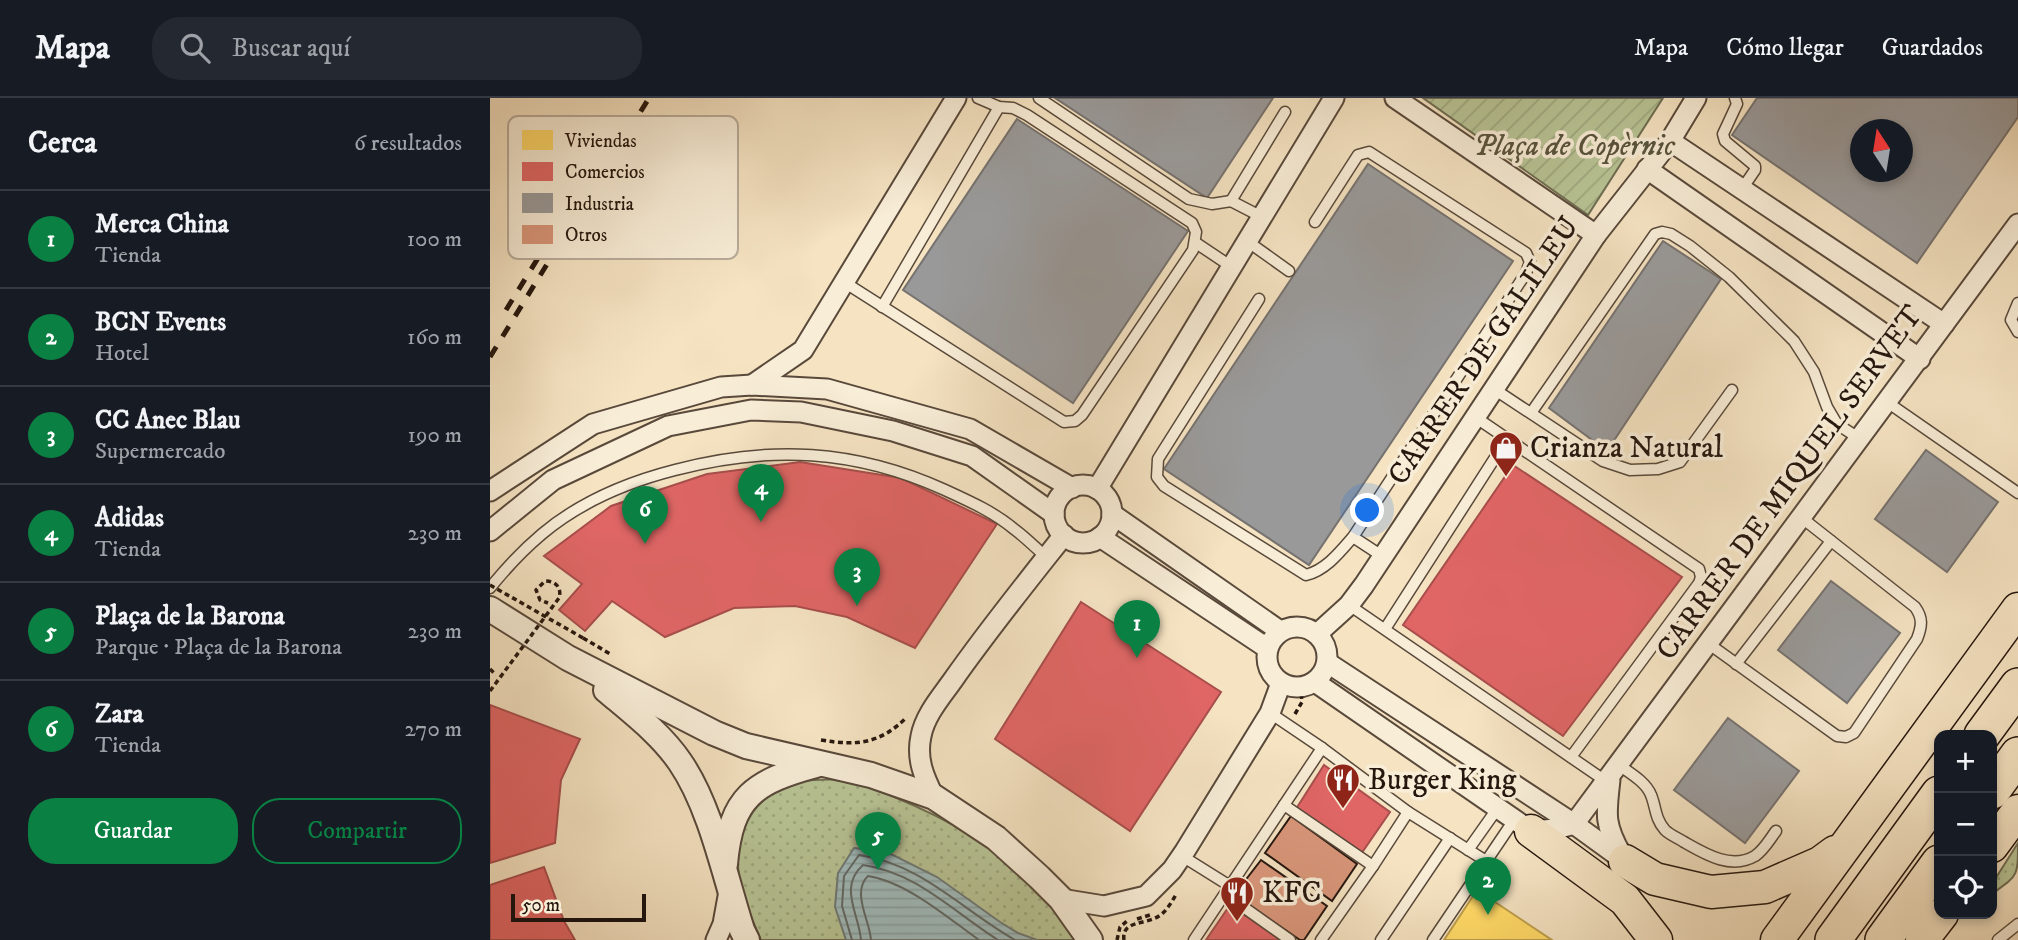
<!DOCTYPE html>
<html lang="es">
<head>
<meta charset="utf-8">
<style>
  :root { --surface:#171b24; --page:#242831; --text:#f1f3f6; --muted:#9ea1a6; --line:#363941; --accent:#0b8043 }
  body { margin:0; font-family:"IM FELL DW Pica",serif; background:var(--page); color:var(--text) }
  .controls { position:absolute; right:21px; bottom:21px; display:grid; overflow:hidden; border-radius:14px; box-shadow:0 4px 10px #0003 }
  .controls button { width:63px; height:63px; display:grid; place-items:center; padding:0; border:0; border-bottom:2px solid var(--line); background:var(--surface); color:var(--text); font:35px sans-serif }
  .compass { position:absolute; left:1360px; top:21px; width:63px; height:63px; border-radius:50%; background:var(--surface); box-shadow:0 4px 10px #0003; rotate:348deg }
  .scale { position:absolute; left:21px; bottom:18px; width:135px; box-sizing:border-box; padding-left:7px; border:4px solid #25160e; border-top:0; font-size:19px; line-height:24px; white-space:nowrap; color:#25160e; -webkit-text-stroke:5px #f8edd7; paint-order:stroke }
  .you { position:absolute; left:878px; top:413px; width:24px; height:24px; margin:-18px; border:5px solid #fff; border-radius:50%; background:#1a73e8; box-shadow:0 0 0 10px #1a73e833 }
  .badge { display:grid; place-items:center; width:46px; height:46px; border-radius:50%; background:var(--accent); color:#fff; font-size:23px; font-weight:700 }
  .pin { position:absolute; translate:-50% -58px; filter:drop-shadow(0 2px 4px #0008) }
  .pin::after { content:''; position:absolute; top:37px; width:24px; height:21px; background:inherit; clip-path:polygon(0 0,100% 0,50% 100%) }
  .list { margin:0; padding:0; list-style:none }
  h2 { display:flex; justify-content:space-between; align-items:center; height:91px; margin:0; padding:0 28px; font-size:30px }
  h2 small { font-size:23px; font-weight:400; color:var(--muted) }
  .list li { display:grid; grid-template-columns:46px 1fr auto; gap:21px; align-items:center; box-sizing:border-box; height:98px; padding:0 28px; border-top:2px solid var(--line) }
  .list b { display:block; font-size:26px; white-space:nowrap }
  .list p { margin:0; font-size:23px; white-space:nowrap; color:var(--muted) }
  .list em { font-size:23px; font-style:normal; color:var(--muted) }
  .actions { display:flex; gap:14px; padding:21px 28px }
  .actions a { flex:1; padding:16px 0; border:2px solid var(--accent); border-radius:28px; text-align:center; font-size:24px; color:var(--accent) }
  .actions .main { background:var(--accent); color:#fff }
  .icon { flex:none; width:38px; height:38px; fill:none; stroke:currentColor; stroke-width:2; stroke-linecap:round; stroke-linejoin:round }
  .map { position:relative; flex:none; width:1528px; height:842px; overflow:hidden }
  header { display:flex; align-items:center; gap:42px; box-sizing:border-box; height:98px; padding:0 35px; background:var(--surface); border-bottom:2px solid var(--line) }
  header strong { font-size:33px }
  nav { display:flex; gap:38px; margin-inline-start:auto; font-size:24px }
  .search { width:490px; height:63px; background:var(--page); display:flex; align-items:center; gap:18px; box-sizing:border-box; padding:0 24px; border-radius:28px; color:var(--muted); font-size:26px }
  main { display:flex }
  aside { flex:1; background:var(--surface) }
  .map>svg:first-child { display:block }
</style>
</head>
<body>
<header>
<strong>Mapa</strong>
<div class="search"><svg class="icon" aria-label="search" viewBox="0 0 24 24"><circle cx="10" cy="10" r="6"/><path d="M15 15l6 6"/></svg>Buscar aquí</div>
<nav><a>Mapa</a><a>Cómo llegar</a><a>Guardados</a></nav>
</header>
<main>
<aside>
<h2>Cerca<small>6 resultados</small></h2>
<ul class="list">
<li><span class="badge">1</span><div><b>Merca China</b><p>Tienda</p></div><em>100 m</em></li>
<li><span class="badge">2</span><div><b>BCN Events</b><p>Hotel</p></div><em>160 m</em></li>
<li><span class="badge">3</span><div><b>CC Anec Blau</b><p>Supermercado</p></div><em>190 m</em></li>
<li><span class="badge">4</span><div><b>Adidas</b><p>Tienda</p></div><em>230 m</em></li>
<li><span class="badge">5</span><div><b>Plaça de la Barona</b><p>Parque · Plaça de la Barona</p></div><em>230 m</em></li>
<li><span class="badge">6</span><div><b>Zara</b><p>Tienda</p></div><em>270 m</em></li>
</ul>
<div class="actions"><a class="main">Guardar</a><a>Compartir</a></div>
</aside>
<div class="map">
<svg width="1528" height="842" viewBox="0 0 1528 842">
  <defs>
    <pattern id="grass-dots" width="8" height="8" patternUnits="userSpaceOnUse" patternTransform="scale(1.75)"><rect width="8" height="8" fill="#b8c495"/><path d="M2 2h.1M6 6h.1" fill="none" stroke="#9ea87f" stroke-width="1.8" stroke-linecap="round"/></pattern>
    <pattern id="garden-furrows" width="10" height="10" patternUnits="userSpaceOnUse" patternTransform="scale(1.75)"><rect width="10" height="10" fill="#b8c495"/><path d="M-1 1l2-2M0 10L10 0M9 11l2-2" fill="none" stroke="#9ea87f"/></pattern>
    <pattern id="water-rules" width="6" height="5" patternUnits="userSpaceOnUse" patternTransform="scale(1.75)"><rect width="6" height="5" fill="#a0bcbd"/><path d="M0 2.5h6" fill="none" stroke="#8aa1a1"/></pattern>
  </defs>
  <rect width="100%" height="100%" fill="#f5e3c2"/>
  <filter id="stains"><feTurbulence type="fractalNoise" baseFrequency=".00286" numOctaves="4"/><feColorMatrix values="0 0 0 0 .2 0 0 0 0 .09 0 0 0 0 .02 0 0 0 .5 -.17"/></filter>
  <radialGradient id="worn" r=".72"><stop offset=".6" stop-color="#630" stop-opacity="0"/><stop offset="1" stop-color="#630" stop-opacity=".3"/></radialGradient>
  <g fill="url(#grass-dots)" stroke="#6e6d52" stroke-width="2">
    <path d="M 356,681 C 412,700 468,724 516,761 C 544,783 566,814 587,842 L 271,842 C 252,799 234,757 263,714 C 273,700 290,688 307,684 C 323,681 340,682 356,681 Z"/>
    <path d="M 1528,745 C 1528,779 1528,777 1502,796 L 1502,786 Z"/>
  </g>
  <path fill="url(#garden-furrows)" stroke="#6e6d52" stroke-width="2" d="M 933,0 L 1173,0 L 1098,117 Z"/>
  <path fill="url(#water-rules)" stroke="#6f7a77" stroke-width="2" d="M 364,750 L 397,754 L 447,779 L 510,824 L 528,835 L 547,842 L 356,842 L 345,809 L 348,775 Z"/>
  <path fill="#ffd966" stroke="#be9e4c" stroke-width="2" d="M 987,792 L 1062,842 L 954,842 Z"/>
  <g fill="#e06666" stroke="#a84e4c" stroke-width="2">
    <path d="M 310,364 L 411,380 L 507,426 L 425,550 L 357,519 L 305,508 L 244,510 L 175,539 L 122,503 L 95,533 L 69,512 L 92,486 L 54,458 L 121,408 L 217,376 Z"/>
    <path d="M 1023,367 L 1192,479 L 1073,638 L 913,527 Z"/>
    <path d="M 591,504 L 731,594 L 640,733 L 505,641 Z"/>
    <path d="M 0,607 L 90,641 L 71,682 L 65,745 L 0,765 Z"/>
    <path d="M 834,667 L 900,714 L 871,756 L 806,711 Z"/>
    <path d="M 54,769 L 74,823 L 85,842 L 0,842 L 0,787 Z"/>
    <path d="M 740,807 L 790,842 L 716,842 Z"/>
  </g>
  <g fill="#999" stroke="#76726f" stroke-width="2" fill-rule="evenodd">
    <path d="M 565,0 L 783,0 L 717,100 Z"/>
    <path d="M 1267,0 L 1528,0 L 1528,19 L 1427,165 L 1242,37 ZM 1370,32 L 1412,32 L 1412,74 L 1370,74 Z"/>
    <path d="M 527,21 L 698,133 L 583,305 L 413,192 Z"/>
    <path d="M 878,66 L 1023,163 L 819,467 L 674,371 Z"/>
    <path d="M 1173,143 L 1231,181 L 1117,353 L 1059,310 Z"/>
    <path d="M 1436,352 L 1508,404 L 1457,474 L 1385,421 Z"/>
    <path d="M 1341,483 L 1410,535 L 1357,605 L 1288,552 Z"/>
    <path d="M 1238,620 L 1309,673 L 1255,745 L 1184,692 Z"/>
  </g>
  <g fill="none" stroke-linecap="round" stroke-linejoin="round">
    <g stroke="#626966" stroke-width="2">
      <path d="M 362,842 L 352,808 L 354,778 L 369,757 C 432,766 472,812 525,842"/>
      <path d="M 371,842 C 369,816 348,789 373,767 C 426,774 465,815 508,842"/>
      <path d="M 381,842 C 380,823 361,794 378,778 C 417,784 458,820 489,842"/>
    </g>
  </g>
  <g fill="#d9967a" stroke="#25160e" stroke-width="2">
    <path d="M 801,718 L 867,766 L 842,803 L 775,755 Z"/>
    <path d="M 771,762 L 837,808 L 814,842 L 810,842 L 744,797 Z"/>
  </g>
  <g fill="none" stroke-linecap="round" stroke-linejoin="round">
    <g stroke="#59493b" stroke-width="13">
      <g id="service">
        <path d="M 549,0 L 699,101 L 722,106 L 741,103 L 772,119"/>
        <path d="M 1245,0 L 1247,6 L 1233,36 L 1235,43 L 1265,68 L 1265,72 L 1252,91"/>
        <path d="M 741,103 L 795,14"/>
        <path d="M 757,143 L 799,173"/>
        <path d="M 706,145 L 742,169"/>
        <path d="M 354,184 L 574,324 L 585,323 L 592,317 L 703,152 L 706,134 L 702,125 L 537,17 L 523,10 L 509,9 L 488,0"/>
        <path d="M 769,201 L 668,361 L 667,379 L 674,388 L 816,477 C 836,472 850,454 863,439 L 1036,175 L 1040,164 L 1036,155 L 879,54 L 868,57 L 825,124"/>
        <path d="M 1528,205 L 1521,222 L 1528,234"/>
        <path d="M 392,209 L 509,9"/>
        <path d="M 1004,291 L 1113,363 L 1140,372 L 1168,371 L 1190,364 L 1242,292"/>
        <path d="M 1397,304 L 1528,395"/>
        <path d="M 1041,315 L 1165,136 L 1172,134 L 1181,136 L 1200,148 L 1239,179 L 1304,243 L 1324,274 L 1337,309 L 1347,326 L 1370,341"/>
        <path d="M 985,319 L 1209,471 L 1211,479 L 1209,485 L 1081,659"/>
        <path d="M 863,439 L 892,458"/>
        <path d="M 0,490 C 16,470 33,452 52,436 C 90,404 138,384 185,372 C 280,347 365,351 455,392 C 479,403 504,414 524,431 C 535,439 546,450 556,459"/>
        <path d="M 859,507 L 1117,684"/>
        <path d="M 895,531 L 1017,341"/>
        <path d="M 1219,546 L 1347,638 L 1356,639 L 1364,635 L 1427,541 C 1432,528 1433,520 1425,509 L 1312,420"/>
        <path d="M 1246,566 L 1341,443"/>
        <path d="M 780,615 L 832,650"/>
        <path d="M 1129,667 C 1140,675 1156,684 1161,697 C 1166,709 1165,721 1175,732 C 1180,737 1188,740 1194,744 C 1215,756 1241,772 1265,758 C 1274,752 1280,741 1286,733"/>
        <path d="M 794,707 L 883,768"/>
        <path d="M 918,714 L 996,763"/>
        <path d="M 978,752 L 1007,711"/>
        <path d="M 692,758 L 740,788"/>
        <path d="M 735,796 L 800,842"/>
        <path d="M 704,842 L 832,650 L 918,714 L 883,768 L 831,842"/>
        <path d="M 891,842 L 960,740"/>
        <path d="M 943,842 L 1024,722"/>
        <path d="M 1508,842 L 1528,826"/>
      </g>
    </g>
    <g stroke="#59493b" stroke-width="23">
      <g id="minor">
        <path d="M 905,0 L 1106,137"/>
        <path d="M 1180,43 L 1454,226"/>
        <path d="M 1157,71 L 1430,261"/>
        <path d="M 262,287 L 313,252 L 466,0"/>
        <circle cx="593" cy="416" r="29"/>
        <path d="M 607,391 L 844,0"/>
        <path d="M 0,393 L 103,326 L 231,289 L 262,287 L 337,291 L 480,331 L 582,390"/>
        <path d="M 622,416 L 790,533"/>
        <path d="M 0,433 L 63,382 L 178,328 L 261,312 L 311,314 L 403,333 L 482,358 L 564,416"/>
        <path d="M 610,439 L 777,550"/>
        <circle cx="807" cy="559" r="30"/>
        <path d="M 827,536 L 859,507 L 874,487 L 1106,137 L 1180,43 L 1206,0"/>
        <path d="M 838,565 L 1084,726 L 1135,763"/>
        <path d="M 825,584 L 1041,733 L 1066,731 L 1084,726 L 1528,126"/>
        <path d="M 1120,682 C 1116,716 1114,726 1131,756"/>
        <path d="M 444,699 C 434,679 426,661 431,638 C 435,617 451,599 463,582 C 498,532 536,485 574,437"/>
        <path d="M 571,801 L 614,808 L 656,798 L 682,772 L 695,753 L 780,615 L 791,585"/>
        <path d="M 226,842 L 233,826 L 239,793"/>
      </g>
    </g>
    <g stroke="#59493b" stroke-width="28">
      <g id="tertiary">
        <path d="M 0,511 L 78,560 L 224,635 L 256,648 L 381,677 L 444,699 L 506,740 L 549,779 L 571,801 L 600,842"/>
        <path d="M 116,592 C 142,614 171,636 190,664 C 221,709 235,779 252,832 L 257,842"/>
        <path d="M 235,766 C 241,698 264,684 326,667"/>
      </g>
    </g>
    <g stroke="#25160e" stroke-width="35">
      <g id="trunk">
        <path d="M 1041,733 L 1135,802 L 1166,842"/>
        <path d="M 1502,748 L 1528,713"/>
        <path d="M 1135,763 L 1165,781 L 1221,794 L 1275,789 L 1330,765 L 1345,754"/>
        <path d="M 1287,842 L 1528,511"/>
        <path d="M 1432,842 L 1452,816"/>
      </g>
    </g>
    <g stroke="#25160e" stroke-width="38">
      <g id="motorway">
        <path d="M 1492,637 L 1528,588"/>
        <path d="M 1502,693 L 1528,657"/>
        <path d="M 1343,842 L 1449,696"/>
        <path d="M 1393,842 L 1449,765"/>
      </g>
    </g>
    <g stroke="#25160e" stroke-width="3.5" stroke-dasharray="5 3.5" stroke-linecap="butt">
      <path d="M 93,540 L 122,557"/>
      <path d="M 0,571 L 6,577"/>
      <path d="M 805,616 L 812,604 L 811,594"/>
      <path d="M 331,642 C 367,648 390,646 417,619"/>
      <path d="M 647,821 L 663,816"/>
      <path d="M 627,842 L 630,829 L 637,823"/>
      <path d="M 634,842 C 631,822 656,827 669,818 C 677,813 682,803 687,795"/>
    </g>
    <use href="#service" stroke="#f8edd7" stroke-width="10"/>
    <use href="#minor" stroke="#f8edd7" stroke-width="19"/>
    <use href="#tertiary" stroke="#f8edd7" stroke-width="24"/>
    <use href="#trunk" stroke="#f5e3c2" stroke-width="32"/>
    <use href="#motorway" stroke="#f5e3c2" stroke-width="35"/>
    <g stroke="#25160e" stroke-width="5" stroke-dasharray="12 12" stroke-linecap="butt">
      <path d="M 16,212 L 69,126"/>
      <path d="M 0,259 L 159,0"/>
    </g>
    <g stroke="#25160e" stroke-width="3.5" stroke-dasharray="5 3.5" stroke-linecap="butt">
      <path d="M 0,487 L 93,540"/>
      <path d="M 0,593 L 69,500 C 72,490 66,483 55,483 L 46,492 L 50,502 L 58,505"/>
    </g>
  </g>
  <defs>
    <g id="shop-pin" transform="scale(1.75)"><path d="M0 17L-7.5 6A9.5 9.5 0 1 1 7.5 6Z" fill="#8f2418" stroke="#f8edd7"/><path d="M-5-2.5h2.3a2.7 3.5 0 0 1 5.4 0H5L5.5 6h-11ZM-1.5-2.5h3a1.5 2.3 0 0 0-3 0Z" fill="#fff"/></g>
    <g id="restaurant-pin" transform="scale(1.75)"><path d="M0 17L-7.5 6A9.5 9.5 0 1 1 7.5 6Z" fill="#8f2418" stroke="#f8edd7"/><path d="M-5-6h1v4h1v-4h1v4h1v-4h1v5L-1.5 .5V6h-2V.5L-5-1ZM5-6V6H3V1.5H1.5Q1.5-4 5-6Z" fill="#fff"/></g>
  </defs>
  <g fill-rule="evenodd">
    <use href="#shop-pin" x="1016" y="350"/>
    <use href="#restaurant-pin" x="853" y="682"/>
    <use href="#restaurant-pin" x="747" y="795"/>
  </g>
  <g text-anchor="middle" dominant-baseline="central" stroke-width="7" stroke-linejoin="round" paint-order="stroke">
    <g font-size="30" font-style="italic" fill="#58533d" stroke="#f8edd7">
      <text x="1084" y="48">Plaça de Copèrnic</text>
    </g>
    <g font-size="30" fill="#25160e" stroke="#f8edd7">
      <text transform="translate(994 253) rotate(-56)">CARRER DE GALILEU</text>
      <text transform="translate(1300 385) rotate(-54)">CARRER DE MIQUEL SERVET</text>
    </g>
    <g font-size="30" fill="#25160e" stroke="#f8edd7" text-anchor="start">
      <text x="1040" y="350">Crianza Natural</text>
      <text x="878" y="682">Burger King</text>
      <text x="772" y="795">KFC</text>
    </g>
  </g>
  <rect x="18" y="18" width="230" height="143" rx="10" fill="#f8edd7" stroke="#b9ac9b" stroke-width="2"/>
  <rect x="32" y="32" width="31" height="20" fill="#ffd966"/>
  <rect x="32" y="64" width="31" height="19" fill="#e06666"/>
  <rect x="32" y="95" width="31" height="20" fill="#999"/>
  <rect x="32" y="127" width="31" height="19" fill="#d9967a"/>
  <g font-size="19" fill="#25160e">
    <text x="75" y="49">Viviendas</text>
    <text x="75" y="80">Comercios</text>
    <text x="75" y="112">Industria</text>
    <text x="75" y="143">Otros</text>
  </g>
  <rect width="100%" height="100%" filter="url(#stains)"/>
  <rect width="100%" height="100%" fill="url(#worn)"/>
</svg>
<div class="controls">
<button>+</button>
<button>−</button>
<button><svg class="icon" aria-label="locate" viewBox="0 0 24 24"><circle cx="12" cy="12" r="6"/><path d="M12 2v4M12 18v4M2 12h4M18 12h4"/></svg></button>
</div>
<svg class="compass" viewBox="-18 -18 36 36"><path d="M0-13l5 13h-10z" fill="#e53935"/><path d="M0 13l5-13h-10z" fill="#9ea1a6"/></svg>
<div class="scale">50 m</div>
<div class="you"></div>
<div class="pin badge" style="left:647px;top:560px">1</div>
<div class="pin badge" style="left:998px;top:817px">2</div>
<div class="pin badge" style="left:367px;top:508px">3</div>
<div class="pin badge" style="left:271px;top:424px">4</div>
<div class="pin badge" style="left:388px;top:772px">5</div>
<div class="pin badge" style="left:155px;top:446px">6</div>
</div>
</main>
</body>
</html>
